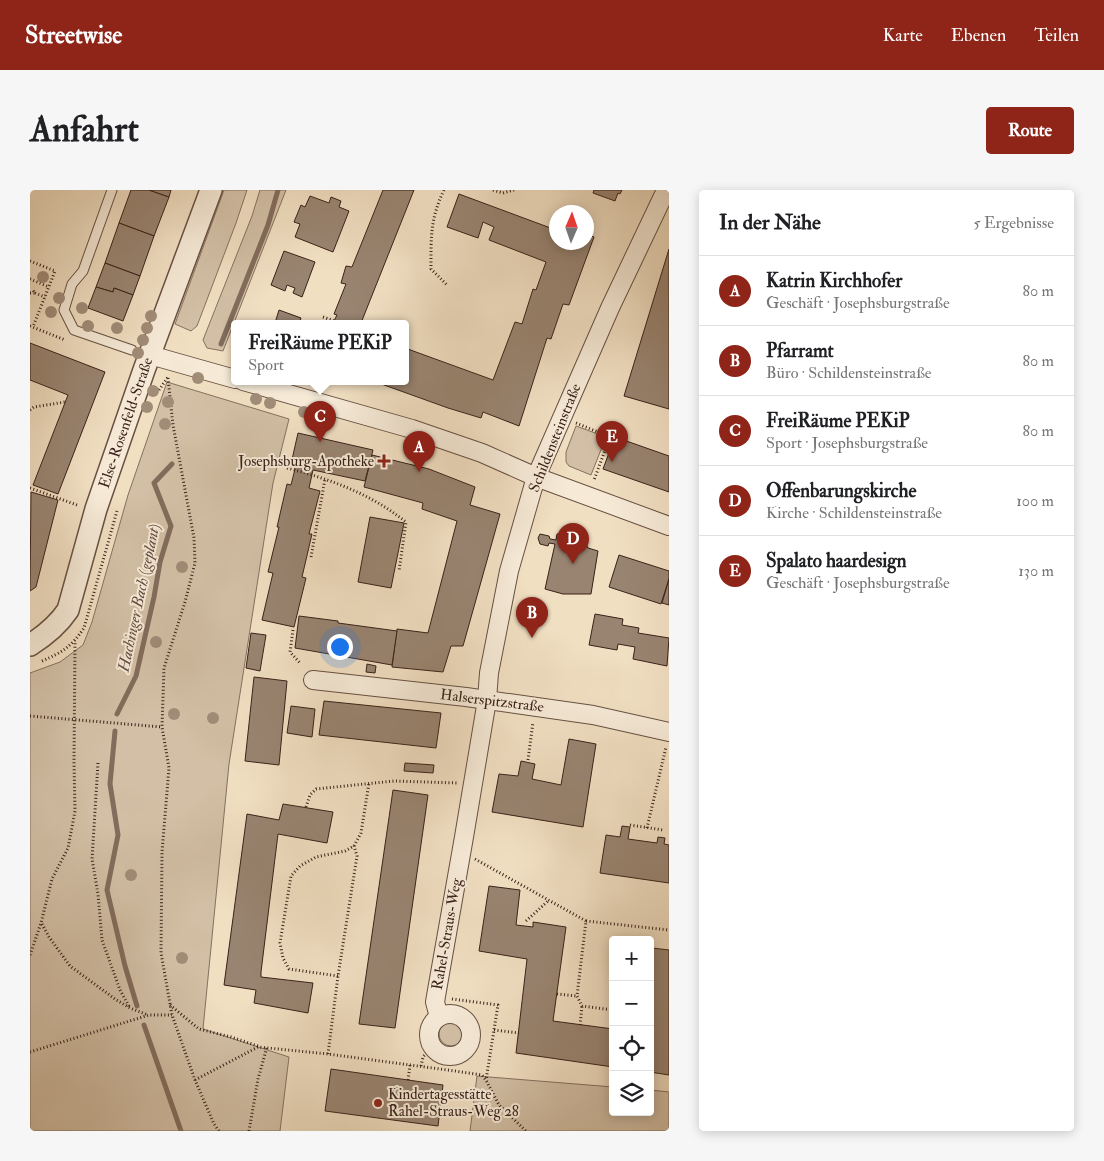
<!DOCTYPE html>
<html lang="de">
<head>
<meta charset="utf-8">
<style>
  :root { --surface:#fff; --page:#f6f6f6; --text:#202124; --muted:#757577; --line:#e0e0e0; --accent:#8f2418 }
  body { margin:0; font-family:"IM FELL Double Pica",serif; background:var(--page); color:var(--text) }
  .controls { position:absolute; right:15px; bottom:15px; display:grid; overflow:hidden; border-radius:5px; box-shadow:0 2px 12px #0003 }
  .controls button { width:45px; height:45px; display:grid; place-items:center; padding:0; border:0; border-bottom:1px solid var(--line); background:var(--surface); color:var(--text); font:25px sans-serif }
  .compass { position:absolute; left:519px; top:15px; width:45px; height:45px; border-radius:50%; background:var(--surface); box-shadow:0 2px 12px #0003; rotate:2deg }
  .you { position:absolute; left:309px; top:456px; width:18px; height:18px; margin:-12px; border:4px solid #fff; border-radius:50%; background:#1a73e8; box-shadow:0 0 0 8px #1a73e833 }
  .badge { display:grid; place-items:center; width:32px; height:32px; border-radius:50%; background:var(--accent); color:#fff; font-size:16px; font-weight:700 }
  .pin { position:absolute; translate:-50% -41px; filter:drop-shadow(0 1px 2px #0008) }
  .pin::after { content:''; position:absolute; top:26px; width:18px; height:15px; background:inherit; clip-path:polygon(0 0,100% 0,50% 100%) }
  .popup { position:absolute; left:201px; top:130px; width:178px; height:65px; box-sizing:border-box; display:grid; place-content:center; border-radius:5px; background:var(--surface); filter:drop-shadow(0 1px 4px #0005); font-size:16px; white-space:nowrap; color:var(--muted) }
  .popup b { font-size:19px; color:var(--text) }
  .popup::after { content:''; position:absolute; left:50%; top:100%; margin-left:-10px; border:10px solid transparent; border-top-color:var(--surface) }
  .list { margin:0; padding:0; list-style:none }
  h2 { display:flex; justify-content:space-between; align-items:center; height:65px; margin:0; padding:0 20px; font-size:21px }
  h2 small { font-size:16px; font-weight:400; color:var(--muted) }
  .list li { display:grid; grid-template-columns:32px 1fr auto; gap:15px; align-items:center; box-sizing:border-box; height:70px; padding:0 20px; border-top:1px solid var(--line) }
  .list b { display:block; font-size:19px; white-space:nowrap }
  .list p { margin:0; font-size:16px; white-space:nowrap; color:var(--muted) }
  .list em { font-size:16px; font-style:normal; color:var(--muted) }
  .icon { flex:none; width:28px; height:28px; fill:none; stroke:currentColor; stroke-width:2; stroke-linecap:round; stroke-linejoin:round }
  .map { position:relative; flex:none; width:639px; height:941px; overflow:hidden; border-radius:5px }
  header { display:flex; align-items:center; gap:30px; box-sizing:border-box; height:70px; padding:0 25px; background:var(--accent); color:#fff }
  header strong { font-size:24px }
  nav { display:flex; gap:28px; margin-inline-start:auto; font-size:18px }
  .intro { display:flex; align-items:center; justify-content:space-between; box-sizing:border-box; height:120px; padding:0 30px }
  h1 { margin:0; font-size:35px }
  .button { padding:12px 22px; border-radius:5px; background:var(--accent); color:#fff; font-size:18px; font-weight:700 }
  main { display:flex; gap:30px; padding:0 30px }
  aside { flex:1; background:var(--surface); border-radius:5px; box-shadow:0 2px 12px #0003 }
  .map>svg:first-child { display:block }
</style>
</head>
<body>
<header>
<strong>Streetwise</strong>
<nav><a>Karte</a><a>Ebenen</a><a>Teilen</a></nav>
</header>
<div class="intro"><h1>Anfahrt</h1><a class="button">Route</a></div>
<main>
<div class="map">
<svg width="639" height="941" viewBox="0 0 639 941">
  <rect width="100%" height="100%" fill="#f1dfc2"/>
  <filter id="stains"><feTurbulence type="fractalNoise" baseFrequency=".004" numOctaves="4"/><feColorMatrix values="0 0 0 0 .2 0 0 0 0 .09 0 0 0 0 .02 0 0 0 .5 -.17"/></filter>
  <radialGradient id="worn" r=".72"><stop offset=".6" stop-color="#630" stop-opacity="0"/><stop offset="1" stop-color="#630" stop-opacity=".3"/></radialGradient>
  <g fill="#d2bfa5" stroke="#86705f">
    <path d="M 194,0 L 217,0 L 206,33 L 167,136 L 161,141 L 145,134 Z"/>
    <path d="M 230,0 L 256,0 L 193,161 L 177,158 L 173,150 L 222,26 Z"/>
    <path d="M 137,192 L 259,229 L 243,293 L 199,574 L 173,839 L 259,867 L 250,941 L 0,941 L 0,483 L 30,472 L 53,455 L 62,432 L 98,305 Z"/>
    <path d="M 546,236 L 576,247 L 561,285 L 539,276 L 536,272 L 536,262 Z"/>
    <circle cx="421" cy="844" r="12"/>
    <path d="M 447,886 L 583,897 L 583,922 L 620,922 L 620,900 L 639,902 L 639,941 L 440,941 Z"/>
  </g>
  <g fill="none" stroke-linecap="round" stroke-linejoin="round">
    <g stroke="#836c5c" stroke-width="5">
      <path d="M 191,154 L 238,35 L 248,0"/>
      <path d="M 87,524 L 106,486 L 124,407 L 130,372 L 141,336 L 124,293 L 142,274"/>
      <path d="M 85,541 L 80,594 L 88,645 L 77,700 L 95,776 L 107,816"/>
      <path d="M 114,835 L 151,941"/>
    </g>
  </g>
  <g fill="#998471" stroke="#3a2119">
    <path d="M 101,0 L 119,0 L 139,7 L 124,46 L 89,33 Z"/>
    <path d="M 119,0 L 141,0 L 139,7 Z"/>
    <path d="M 353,0 L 384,0 L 331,133 L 326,131 L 325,133 L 303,133 L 307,125 L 304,124 L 316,94 L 311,93 L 316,76 L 322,77 Z"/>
    <path d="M 564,0 L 592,0 L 590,4 L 588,3 L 585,11 L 563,3 Z"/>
    <path d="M 429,4 L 526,40 L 526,52 L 556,52 L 556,44 L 564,47 L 539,115 L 533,114 L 521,149 L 517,148 L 489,236 L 453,222 L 451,228 L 418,218 L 343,191 L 375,191 L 375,158 L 463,190 L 485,132 L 492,134 L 503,99 L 506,100 L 516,72 L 459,50 L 464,37 L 453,32 L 448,48 L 417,37 Z"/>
    <path d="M 280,6 L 299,13 L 301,7 L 311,11 L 309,17 L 319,21 L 303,62 L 265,47 L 270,34 L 264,32 L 271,15 L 275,17 Z"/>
    <path d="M 89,33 L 124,46 L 110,86 L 75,73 Z"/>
    <path d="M 639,59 L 639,219 L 594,206 Z"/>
    <path d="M 254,61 L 285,72 L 272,107 L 263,103 L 265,98 L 257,95 L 255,101 L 241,95 Z"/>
    <path d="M 75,73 L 110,86 L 103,105 L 84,98 L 83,102 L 66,97 Z"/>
    <path d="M 66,97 L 83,102 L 84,98 L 103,105 L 93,131 L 58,118 Z"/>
    <path d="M 249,120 L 271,128 L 269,133 L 245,133 Z"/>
    <path d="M 0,153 L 75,182 L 28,304 L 3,295 L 38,205 L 0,190 Z"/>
    <path d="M 268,243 L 343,260 L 335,291 L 283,280 L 279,298 L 290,301 L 279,344 L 282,344 L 272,387 L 276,388 L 264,437 L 232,430 L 243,383 L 238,382 L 249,337 L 247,337 L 257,294 L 261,295 L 266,275 L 261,274 Z"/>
    <path d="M 585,247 L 639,266 L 639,302 L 573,279 Z"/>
    <path d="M 342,265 L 399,279 L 445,297 L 440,315 L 470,324 L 433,456 L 421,456 L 413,482 L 362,477 L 367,439 L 398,443 L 427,331 L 392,319 L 393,313 L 334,297 Z"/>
    <path d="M 1,302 L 28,310 L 6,397 L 0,401 Z"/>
    <path d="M 340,327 L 374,333 L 361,398 L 328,392 Z"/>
    <path d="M 546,342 L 545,350 L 554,350 L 558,358 L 568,361 L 561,404 L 533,404 L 515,399 L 525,354 L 519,353 L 518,356 L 510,354 L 508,348 L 510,344 L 519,346 L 520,349 L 526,350 L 527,344 Z"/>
    <path d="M 589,365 L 639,381 L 639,389 L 631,414 L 579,397 Z"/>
    <path d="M 639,389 L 639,415 L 632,413 Z"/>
    <path d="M 565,424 L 593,429 L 592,435 L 609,438 L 608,443 L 639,448 L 637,476 L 603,469 L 605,457 L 588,454 L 587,460 L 559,455 Z"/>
    <path d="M 269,426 L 308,431 L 308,433 L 367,441 L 362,475 L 265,458 Z"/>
    <path d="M 221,443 L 236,445 L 230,481 L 216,478 Z"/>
    <path d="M 337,474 L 346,476 L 345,483 L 336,482 Z"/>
    <path d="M 224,487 L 257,491 L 249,575 L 215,571 Z"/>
    <path d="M 294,511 L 411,523 L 406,558 L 289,545 Z"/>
    <path d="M 261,516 L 285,519 L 282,547 L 257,543 Z"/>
    <path d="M 539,549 L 566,554 L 553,637 L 462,622 L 469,584 L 488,586 L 491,571 L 505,574 L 502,589 L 531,595 Z"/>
    <path d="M 375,573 L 404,575 L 403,583 L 374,581 Z"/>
    <path d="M 363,600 L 398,605 L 365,838 L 329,834 Z"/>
    <path d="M 253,614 L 303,622 L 297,653 L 248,644 L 231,782 L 231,787 L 283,793 L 278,823 L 224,813 L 226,800 L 194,795 L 217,624 L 249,630 Z"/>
    <path d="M 592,636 L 600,637 L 598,649 L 627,653 L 628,647 L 635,648 L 634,654 L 639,655 L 639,693 L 570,683 L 576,645 L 590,647 Z"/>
    <path d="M 459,696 L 490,700 L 486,735 L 503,737 L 503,732 L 536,737 L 523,831 L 583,839 L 583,877 L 486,863 L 497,769 L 449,761 Z"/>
    <path d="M 622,758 L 639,760 L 639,885 L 620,882 L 620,770 Z"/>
    <path d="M 301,879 L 413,895 L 408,936 L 295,921 Z"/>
  </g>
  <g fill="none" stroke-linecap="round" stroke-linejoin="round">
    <g stroke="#685043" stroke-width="11">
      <path id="service" d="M 82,0 L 53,81 L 42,94 L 34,120 L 44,140 L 102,160"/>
    </g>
    <g stroke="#685043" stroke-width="20">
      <g id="minor">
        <path d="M 120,165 L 205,189"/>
        <path d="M 213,191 L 382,239 L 452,263 L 506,287 L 639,336"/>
        <path d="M 283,490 L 436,507 L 563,525 L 639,542"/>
        <circle cx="420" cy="845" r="21"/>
        <path d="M 409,827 L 405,812 L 406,806 L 434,647 L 457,510 L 459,483 L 479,381 L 506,287 L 580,118 L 636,0"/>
      </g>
    </g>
    <g stroke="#685043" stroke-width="24">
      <path id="tertiary" d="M 0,455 C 16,445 28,435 38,420 L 66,319 L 114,180 L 181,0"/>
    </g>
    <g stroke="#3a2119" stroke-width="3" stroke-dasharray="1 2.5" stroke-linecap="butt">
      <path d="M 414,0 C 400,29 401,48 401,79 L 418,96"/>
      <path d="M 463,0 L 473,3 L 484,0"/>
      <path d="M 0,71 L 25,81 L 3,137"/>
      <path d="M 0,89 L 19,97"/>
      <path d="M 0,103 L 5,103 L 2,99"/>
      <path d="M 5,103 L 15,107"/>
      <path d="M 293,127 L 310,133"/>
      <path d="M 0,136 L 35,150"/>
      <path d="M 138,188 L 143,235 L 164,348 L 165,373 L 155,412 L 134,478 L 132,537 L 139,578 L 132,662 L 131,763 L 142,825 L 165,890 L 184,934 L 189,941"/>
      <path d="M 129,200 L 138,187"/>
      <path d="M 0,220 L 4,217 L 35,212"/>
      <path d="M 546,233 L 580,247 L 564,290"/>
      <path d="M 257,278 C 300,289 341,304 376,332 L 369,381"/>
      <path d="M 0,298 L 47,315"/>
      <path d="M 281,367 L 295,289"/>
      <path d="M 263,440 L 260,462 L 270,473"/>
      <path d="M 12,471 C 33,462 41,457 54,438 L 87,321"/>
      <path d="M 0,526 L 132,537"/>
      <path d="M 498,570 L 503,532"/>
      <path d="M 68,573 L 62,669 L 68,704 L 72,750 L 90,800 L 100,818"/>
      <path d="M 276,617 L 280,605 L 286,599 L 364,591 L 427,593"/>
      <path d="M 600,635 L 633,640"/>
      <path d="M 617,638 L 636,557"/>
      <path d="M 445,669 L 556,731 L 547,806 L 552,816 L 583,820"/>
      <path d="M 496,731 L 518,711"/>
      <path d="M 556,731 L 639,740"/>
      <path d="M 12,734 L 19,747 L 40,776 L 85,809 L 100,818 L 118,825"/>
      <path d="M 0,765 L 11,733 L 22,689 L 38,658 L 45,621 L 44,572 L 45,452"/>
      <path d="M 308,786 L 259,779 L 253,768 L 250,753 L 261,686 L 270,676 L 286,667 L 315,661 L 324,656 L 331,643 L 339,593"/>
      <path d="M 527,804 L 546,806"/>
      <path d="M 422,809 L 468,815 L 456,890"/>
      <path d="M 140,815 L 169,839 L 201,847 L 228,856"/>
      <path d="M 550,835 L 552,816"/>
      <path d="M 464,840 L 489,843"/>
      <path d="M 0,862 L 119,825 L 142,825"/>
      <path d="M 298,864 L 308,786 L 327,666 L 324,656"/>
      <path d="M 391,876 L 393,867 L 402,856"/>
      <path d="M 165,890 L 228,857 L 298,864 L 425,881 L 452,885 L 456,890 L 469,915 L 496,941"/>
      <path d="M 378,890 L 380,875"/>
      <path d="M 219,941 L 228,889 L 237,857"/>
    </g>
    <use href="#service" stroke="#f6ead7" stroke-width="9"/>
    <use href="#minor" stroke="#f6ead7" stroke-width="18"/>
    <use href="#tertiary" stroke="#f6ead7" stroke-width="21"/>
  </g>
  <g fill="#a18c78">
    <circle cx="13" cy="87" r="6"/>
    <circle cx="29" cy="108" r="6"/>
    <circle cx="52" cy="118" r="6"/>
    <circle cx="21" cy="122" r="6"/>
    <circle cx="121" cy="126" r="6"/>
    <circle cx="58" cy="136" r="6"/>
    <circle cx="87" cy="138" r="6"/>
    <circle cx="117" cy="138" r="6"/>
    <circle cx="113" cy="150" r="6"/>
    <circle cx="108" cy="163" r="6"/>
    <circle cx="168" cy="188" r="6"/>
    <circle cx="123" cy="201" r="6"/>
    <circle cx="226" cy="209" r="6"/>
    <circle cx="138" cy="212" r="6"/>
    <circle cx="240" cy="213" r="6"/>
    <circle cx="117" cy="217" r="6"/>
    <circle cx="274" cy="222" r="6"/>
    <circle cx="135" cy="234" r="6"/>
    <circle cx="152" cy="377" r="6"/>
    <circle cx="126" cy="452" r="6"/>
    <circle cx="144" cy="524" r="6"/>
    <circle cx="183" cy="528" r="6"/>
    <circle cx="101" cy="685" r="6"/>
    <circle cx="152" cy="768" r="6"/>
  </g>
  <g fill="#8f2418" stroke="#f6ead7" stroke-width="2">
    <path d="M351.5 263.5h5v5h5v5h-5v5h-5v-5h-5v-5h5z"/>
    <circle cx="348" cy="913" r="5"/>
  </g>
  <g text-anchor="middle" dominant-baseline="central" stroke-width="4" stroke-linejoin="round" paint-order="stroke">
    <g font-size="15" fill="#3a2119" stroke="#f6ead7">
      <text transform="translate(96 233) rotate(-71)">Else-Rosenfeld-Straße</text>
      <text transform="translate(525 248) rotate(-68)">Schildensteinstraße</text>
      <text transform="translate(462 511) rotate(7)">Halserspitzstraße</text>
      <text transform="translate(417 744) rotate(-80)">Rahel-Straus-Weg</text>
    </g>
    <g font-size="15" fill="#3a2119" stroke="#f6ead7" text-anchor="end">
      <text x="344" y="271">Josephsburg-Apotheke</text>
      <text x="358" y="904" text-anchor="start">Kindertagesstätte<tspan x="358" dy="17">Rahel-Straus-Weg 28</tspan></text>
    </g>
    <g font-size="16" font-style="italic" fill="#644d40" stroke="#f6ead7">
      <text transform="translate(109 408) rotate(-78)">Hachinger Bach (geplant)</text>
    </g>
  </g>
  <rect width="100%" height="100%" filter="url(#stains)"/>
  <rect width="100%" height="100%" fill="url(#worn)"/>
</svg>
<div class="controls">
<button>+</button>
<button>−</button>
<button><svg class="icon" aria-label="locate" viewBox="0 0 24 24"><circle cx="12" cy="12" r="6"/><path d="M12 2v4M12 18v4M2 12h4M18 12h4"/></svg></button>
<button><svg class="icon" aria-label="layers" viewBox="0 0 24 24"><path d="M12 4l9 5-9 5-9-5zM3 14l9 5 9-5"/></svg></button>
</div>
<svg class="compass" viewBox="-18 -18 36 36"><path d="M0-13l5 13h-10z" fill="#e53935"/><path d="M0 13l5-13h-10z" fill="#757577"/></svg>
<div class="you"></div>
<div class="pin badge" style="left:389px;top:282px">A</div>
<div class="pin badge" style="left:502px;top:448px">B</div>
<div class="pin badge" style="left:290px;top:252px">C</div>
<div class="popup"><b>FreiRäume PEKiP</b>Sport</div>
<div class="pin badge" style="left:543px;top:374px">D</div>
<div class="pin badge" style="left:582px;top:272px">E</div>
</div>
<aside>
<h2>In der Nähe<small>5 Ergebnisse</small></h2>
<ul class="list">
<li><span class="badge">A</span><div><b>Katrin Kirchhofer</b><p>Geschäft · Josephsburgstraße</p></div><em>80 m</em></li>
<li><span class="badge">B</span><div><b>Pfarramt</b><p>Büro · Schildensteinstraße</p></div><em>80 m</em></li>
<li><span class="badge">C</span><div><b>FreiRäume PEKiP</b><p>Sport · Josephsburgstraße</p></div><em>80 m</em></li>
<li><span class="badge">D</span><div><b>Offenbarungskirche</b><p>Kirche · Schildensteinstraße</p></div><em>100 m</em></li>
<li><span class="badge">E</span><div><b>Spalato haardesign</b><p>Geschäft · Josephsburgstraße</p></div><em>130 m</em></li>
</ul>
</aside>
</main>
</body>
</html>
